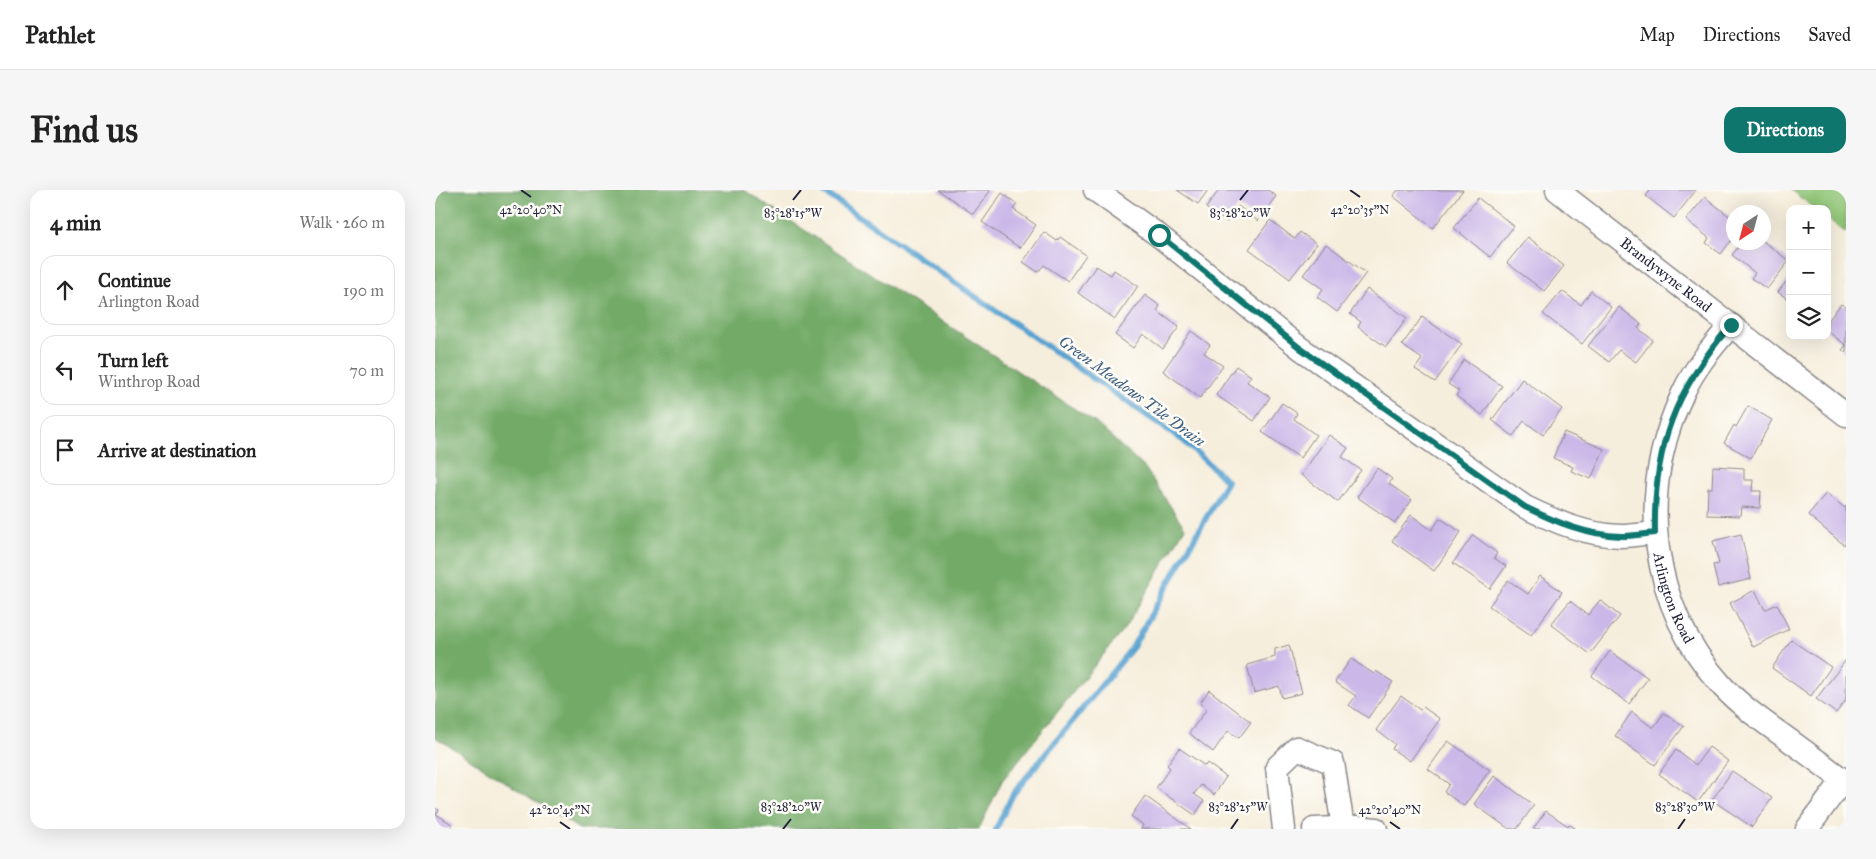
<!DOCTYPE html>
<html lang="en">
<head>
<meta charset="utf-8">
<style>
  :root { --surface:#fff; --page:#f6f6f6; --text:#222; --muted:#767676; --line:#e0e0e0; --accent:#0f766e }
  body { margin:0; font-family:"IM FELL Great Primer",serif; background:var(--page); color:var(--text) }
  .controls { position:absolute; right:15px; top:15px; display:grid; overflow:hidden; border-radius:10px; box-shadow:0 5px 20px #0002 }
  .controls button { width:45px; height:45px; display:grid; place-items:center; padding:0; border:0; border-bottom:1px solid var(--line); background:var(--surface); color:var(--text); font:25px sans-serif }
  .compass { position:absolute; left:1291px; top:15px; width:45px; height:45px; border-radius:50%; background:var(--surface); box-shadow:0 5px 20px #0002; rotate:216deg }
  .stop { position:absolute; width:15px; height:15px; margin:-11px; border:4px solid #0f766e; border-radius:50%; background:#fff }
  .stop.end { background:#0f766e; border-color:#fff; box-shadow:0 1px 5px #0008 }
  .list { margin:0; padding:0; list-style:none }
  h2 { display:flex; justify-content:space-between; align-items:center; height:65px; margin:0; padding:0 20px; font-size:21px }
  h2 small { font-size:16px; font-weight:400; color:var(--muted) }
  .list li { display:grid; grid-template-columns:32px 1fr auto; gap:15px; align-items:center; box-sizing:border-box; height:70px; margin:0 10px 10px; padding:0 10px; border:1px solid var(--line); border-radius:15px }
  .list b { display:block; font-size:19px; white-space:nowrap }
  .list p { margin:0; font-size:16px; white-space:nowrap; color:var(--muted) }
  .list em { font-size:16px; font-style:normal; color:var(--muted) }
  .icon { flex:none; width:28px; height:28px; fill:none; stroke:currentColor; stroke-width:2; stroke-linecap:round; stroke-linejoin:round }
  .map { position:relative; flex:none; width:1411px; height:639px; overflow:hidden; border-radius:15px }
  header { display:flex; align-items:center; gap:30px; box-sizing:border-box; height:70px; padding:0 25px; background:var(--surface); border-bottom:1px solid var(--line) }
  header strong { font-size:24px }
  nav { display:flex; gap:28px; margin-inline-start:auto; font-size:18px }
  .intro { display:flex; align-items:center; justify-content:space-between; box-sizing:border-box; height:120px; padding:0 30px }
  h1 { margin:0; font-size:35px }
  .button { padding:12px 22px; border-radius:15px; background:var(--accent); color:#fff; font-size:18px; font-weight:700 }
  main { display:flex; gap:30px; padding:0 30px }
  aside { flex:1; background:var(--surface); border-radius:15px; box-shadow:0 5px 20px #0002 }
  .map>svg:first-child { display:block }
</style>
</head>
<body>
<header>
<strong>Pathlet</strong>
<nav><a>Map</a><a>Directions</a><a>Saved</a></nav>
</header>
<div class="intro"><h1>Find us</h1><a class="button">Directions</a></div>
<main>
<aside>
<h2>4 min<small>Walk · 260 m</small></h2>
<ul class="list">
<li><svg class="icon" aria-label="ahead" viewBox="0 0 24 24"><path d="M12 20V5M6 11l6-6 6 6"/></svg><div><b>Continue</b><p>Arlington Road</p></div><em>190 m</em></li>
<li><svg class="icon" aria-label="left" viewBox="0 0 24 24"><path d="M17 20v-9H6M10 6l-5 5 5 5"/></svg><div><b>Turn left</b><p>Winthrop Road</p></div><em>70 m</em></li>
<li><svg class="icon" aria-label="arrive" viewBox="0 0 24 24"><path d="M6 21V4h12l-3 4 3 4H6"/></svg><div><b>Arrive at destination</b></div></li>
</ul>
</aside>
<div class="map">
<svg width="1411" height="639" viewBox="0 0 1411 639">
  <rect width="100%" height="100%" fill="#fdfcf7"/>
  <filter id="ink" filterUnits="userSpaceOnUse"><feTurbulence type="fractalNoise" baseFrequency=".02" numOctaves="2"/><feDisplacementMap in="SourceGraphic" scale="10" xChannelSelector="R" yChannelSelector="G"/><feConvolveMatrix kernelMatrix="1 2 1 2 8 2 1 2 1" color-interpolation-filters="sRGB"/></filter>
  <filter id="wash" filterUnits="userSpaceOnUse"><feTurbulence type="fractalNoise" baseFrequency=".0096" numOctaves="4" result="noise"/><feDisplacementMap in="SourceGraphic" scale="20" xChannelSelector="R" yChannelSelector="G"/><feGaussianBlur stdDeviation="1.12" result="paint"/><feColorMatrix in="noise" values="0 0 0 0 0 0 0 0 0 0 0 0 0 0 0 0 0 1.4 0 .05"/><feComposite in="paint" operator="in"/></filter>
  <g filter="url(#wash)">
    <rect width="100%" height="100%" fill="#f6eedc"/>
    <path fill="#8fc476" stroke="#587358" d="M 1356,0 L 1411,0 L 1411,43 L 1392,28 L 1392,19 L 1380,19 Z"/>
    <path fill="#73aa67" stroke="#4a6651" d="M 7,0 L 309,0 L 661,233 L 710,278 L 750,338 L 690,438 L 567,591 L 544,639 L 144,639 L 0,547 L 0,12 Z"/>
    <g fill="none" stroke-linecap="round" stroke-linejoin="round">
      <path stroke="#59a3d1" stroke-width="6" d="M 386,0 L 749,251 L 792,291 L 697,458 L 578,604 L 561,639"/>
    </g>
    <g id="blocks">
      <g fill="#cbb7e8">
        <path d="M 503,0 L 553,0 L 555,1 L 538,24 Z"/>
        <path d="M 742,0 L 773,0 L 763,14 Z"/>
        <path d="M 784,0 L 833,0 L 841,6 L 823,31 L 803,16 L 792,32 L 771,18 Z"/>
        <path d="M 963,0 L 1028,0 L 998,38 L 958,6 Z"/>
        <path d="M 1213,0 L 1261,0 L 1239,28 L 1211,6 L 1215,1 Z"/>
        <path d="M 567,3 L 582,14 L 578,19 L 601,35 L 585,58 L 547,32 Z"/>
        <path d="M 1270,7 L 1298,29 L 1298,48 L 1286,64 L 1271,53 L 1274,48 L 1251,30 Z"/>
        <path d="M 1043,8 L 1079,36 L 1055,67 L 1019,38 Z"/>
        <path d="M 835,30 L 860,49 L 865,42 L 882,54 L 855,89 L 814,59 Z"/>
        <path d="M 609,42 L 622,51 L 625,47 L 651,65 L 633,91 L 609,75 L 603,82 L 588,72 Z"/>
        <path d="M 1093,47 L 1129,76 L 1109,101 L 1072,73 Z"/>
        <path d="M 1328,51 L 1354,71 L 1332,99 L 1316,88 L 1320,83 L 1297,65 L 1307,52 Z"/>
        <path d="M 891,54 L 931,83 L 902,122 L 882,107 L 888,99 L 868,85 Z"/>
        <path d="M 661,76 L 676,85 L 679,80 L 703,96 L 680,129 L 643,103 Z"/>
        <path d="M 1355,87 L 1355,111 L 1343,102 Z"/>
        <path d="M 932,99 L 972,128 L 951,157 L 923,137 L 926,132 L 915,124 Z"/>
        <path d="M 1127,101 L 1146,115 L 1156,101 L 1176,117 L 1147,154 L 1108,124 Z"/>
        <path d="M 710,105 L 725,116 L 722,121 L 744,137 L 728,159 L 708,144 L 698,158 L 680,145 Z"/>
        <path d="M 1406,114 L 1411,117 L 1411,163 L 1407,160 L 1411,155 L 1392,141 L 1392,132 Z"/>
        <path d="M 1184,117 L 1206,134 L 1203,138 L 1218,150 L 1201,172 L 1184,160 L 1174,172 L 1153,156 Z"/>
        <path d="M 987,127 L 1027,154 L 1000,192 L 980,179 L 987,169 L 967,155 Z"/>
        <path d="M 756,141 L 775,155 L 769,163 L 788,176 L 765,208 L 728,181 Z"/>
        <path d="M 1029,170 L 1067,196 L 1047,225 L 1021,206 L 1024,201 L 1013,194 Z"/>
        <path d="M 801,176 L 816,186 L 812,192 L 835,207 L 819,231 L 781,205 Z"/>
        <path d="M 1087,189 L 1127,219 L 1108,245 L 1089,231 L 1078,246 L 1057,230 Z"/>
        <path d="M 847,213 L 862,223 L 859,229 L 881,245 L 865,268 L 827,242 Z"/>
        <path d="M 1313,216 L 1337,230 L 1316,268 L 1289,253 L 1299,235 L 1301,237 Z"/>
        <path d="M 1129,242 L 1169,259 L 1156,289 L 1136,281 L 1138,277 L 1118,268 Z"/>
        <path d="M 894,245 L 913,258 L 907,267 L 926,280 L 903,312 L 866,285 Z"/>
        <path d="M 1278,276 L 1309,278 L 1309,290 L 1318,290 L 1317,301 L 1326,301 L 1325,318 L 1306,317 L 1305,326 L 1272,325 L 1273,298 L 1277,298 Z"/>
        <path d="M 942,278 L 957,289 L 954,294 L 977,310 L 960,333 L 922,307 Z"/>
        <path d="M 1391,303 L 1410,318 L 1411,316 L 1411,352 L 1409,355 L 1373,325 Z"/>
        <path d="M 976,325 L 997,340 L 1005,328 L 1026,342 L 999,381 L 957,351 Z"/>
        <path d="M 1306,344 L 1316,389 L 1283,397 L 1278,375 L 1284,374 L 1278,351 Z"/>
        <path d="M 1038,345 L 1062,363 L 1059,368 L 1071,376 L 1055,399 L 1018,373 Z"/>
        <path d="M 1105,386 L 1127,402 L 1096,445 L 1054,416 L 1073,390 L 1093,404 Z"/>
        <path d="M 1320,400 L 1330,420 L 1342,414 L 1354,439 L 1318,457 L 1295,413 Z"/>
        <path d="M 1165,410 L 1185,426 L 1155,464 L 1116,434 L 1135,411 L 1153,425 Z"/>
        <path d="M 1356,450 L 1396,477 L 1376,506 L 1337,478 Z"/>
        <path d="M 854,455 L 867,503 L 847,508 L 844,496 L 819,503 L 812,475 L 840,467 L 840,459 Z"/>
        <path d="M 1175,461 L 1213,488 L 1194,514 L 1157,486 Z"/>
        <path d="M 916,469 L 939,484 L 941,481 L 958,492 L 933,528 L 914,515 L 921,506 L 900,492 Z"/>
        <path d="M 1411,470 L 1411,510 L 1401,523 L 1381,509 Z"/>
        <path d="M 774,500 L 816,532 L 804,548 L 793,541 L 778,562 L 754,543 L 772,519 L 765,513 Z"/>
        <path d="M 966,506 L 985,520 L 988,517 L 1005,529 L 975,571 L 957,559 L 960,554 L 941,540 Z"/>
        <path d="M 1197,522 L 1218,538 L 1229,523 L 1249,536 L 1220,575 L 1180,546 Z"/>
        <path d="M 1013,551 L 1055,580 L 1029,616 L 1009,602 L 1014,594 L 993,579 Z"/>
        <path d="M 1274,557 L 1293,571 L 1263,612 L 1224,584 L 1241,560 L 1261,575 Z"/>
        <path d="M 744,558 L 770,576 L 772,573 L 791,587 L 779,605 L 766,595 L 759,604 L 769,611 L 760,625 L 721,598 L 735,578 L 732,575 Z"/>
        <path d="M 1297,581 L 1337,608 L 1317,637 L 1277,610 Z"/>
        <path d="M 1059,586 L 1099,615 L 1082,639 L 1074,639 L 1039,614 Z"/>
        <path d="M 710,606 L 756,639 L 706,639 L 708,635 L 696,626 Z"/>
        <path d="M 0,618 L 4,620 L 1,624 L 18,635 L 15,639 L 0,639 Z"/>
        <path d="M 1111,621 L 1133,636 L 1134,634 L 1141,639 L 1098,639 Z"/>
      </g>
    </g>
  </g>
  <g filter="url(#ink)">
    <use href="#blocks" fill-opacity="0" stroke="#8c888c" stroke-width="1"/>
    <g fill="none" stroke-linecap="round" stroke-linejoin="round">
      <g stroke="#8c888c" stroke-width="25">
        <g id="minor">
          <path d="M 660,0 L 723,45 L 865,158 L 1090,317 C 1121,332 1151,345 1186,346 C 1197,346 1209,344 1220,343"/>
          <path id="s1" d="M 1122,0 L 1411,225"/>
          <path id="s2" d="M 1296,135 C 1278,156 1260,177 1248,203 C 1202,302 1213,414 1288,497 C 1305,515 1326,530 1347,545 C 1368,560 1389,576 1411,592"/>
          <path d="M 849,639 L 842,577 L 862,558 L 898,573 L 908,637"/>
          <path d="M 879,639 L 922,637 L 941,639"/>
          <path d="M 1372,639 L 1408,590"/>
        </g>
      </g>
      <use href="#minor" stroke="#fff" stroke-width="22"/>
    </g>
  </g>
  <g fill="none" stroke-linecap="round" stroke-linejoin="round" filter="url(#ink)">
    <path stroke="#0f766e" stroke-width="6" d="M 724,45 L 865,158 L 1090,317 C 1121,332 1151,345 1186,346 C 1197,346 1209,344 1220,343 C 1218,257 1240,200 1296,135"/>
  </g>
  <path fill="none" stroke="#22223b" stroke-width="2" d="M 86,0 L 96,7M 915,0 L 925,7M 358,10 L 366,0M 805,10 L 813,0M 125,632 L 135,639M 955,632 L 965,639M 348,639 L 356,629M 796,639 L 803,629M 1243,639 L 1250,629"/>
  <g text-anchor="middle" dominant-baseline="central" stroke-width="5" stroke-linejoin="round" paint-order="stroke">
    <g font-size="15" fill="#22223b" stroke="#fdfcf7">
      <text stroke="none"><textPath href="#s1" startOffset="138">Brandywyne Road</textPath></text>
      <text stroke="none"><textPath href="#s2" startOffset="295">Arlington Road</textPath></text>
    </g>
    <g font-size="16" font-style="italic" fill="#3b5c7e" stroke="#fdfcf7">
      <text transform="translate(697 201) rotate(36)">Green Meadows Tile Drain</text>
    </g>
  </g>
  <g font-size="12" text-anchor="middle" fill="#22223b" stroke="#fdfcf7" stroke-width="5" stroke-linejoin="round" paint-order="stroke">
    <text x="96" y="24">42°20'40"N</text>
    <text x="925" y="24">42°20'35"N</text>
    <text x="358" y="27">83°28'15"W</text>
    <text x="805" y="27">83°28'20"W</text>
    <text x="356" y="621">83°28'20"W</text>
    <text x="803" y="621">83°28'25"W</text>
    <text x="1250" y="621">83°28'30"W</text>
    <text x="125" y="624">42°20'45"N</text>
    <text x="955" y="624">42°20'40"N</text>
  </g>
</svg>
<div class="controls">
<button>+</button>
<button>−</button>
<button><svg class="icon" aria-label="layers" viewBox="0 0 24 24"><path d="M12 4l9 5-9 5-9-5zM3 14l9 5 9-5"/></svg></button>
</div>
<svg class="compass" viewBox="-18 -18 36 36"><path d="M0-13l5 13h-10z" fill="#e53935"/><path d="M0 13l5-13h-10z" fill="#767676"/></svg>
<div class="stop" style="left:724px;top:45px"></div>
<div class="stop end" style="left:1296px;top:135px"></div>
</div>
</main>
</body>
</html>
